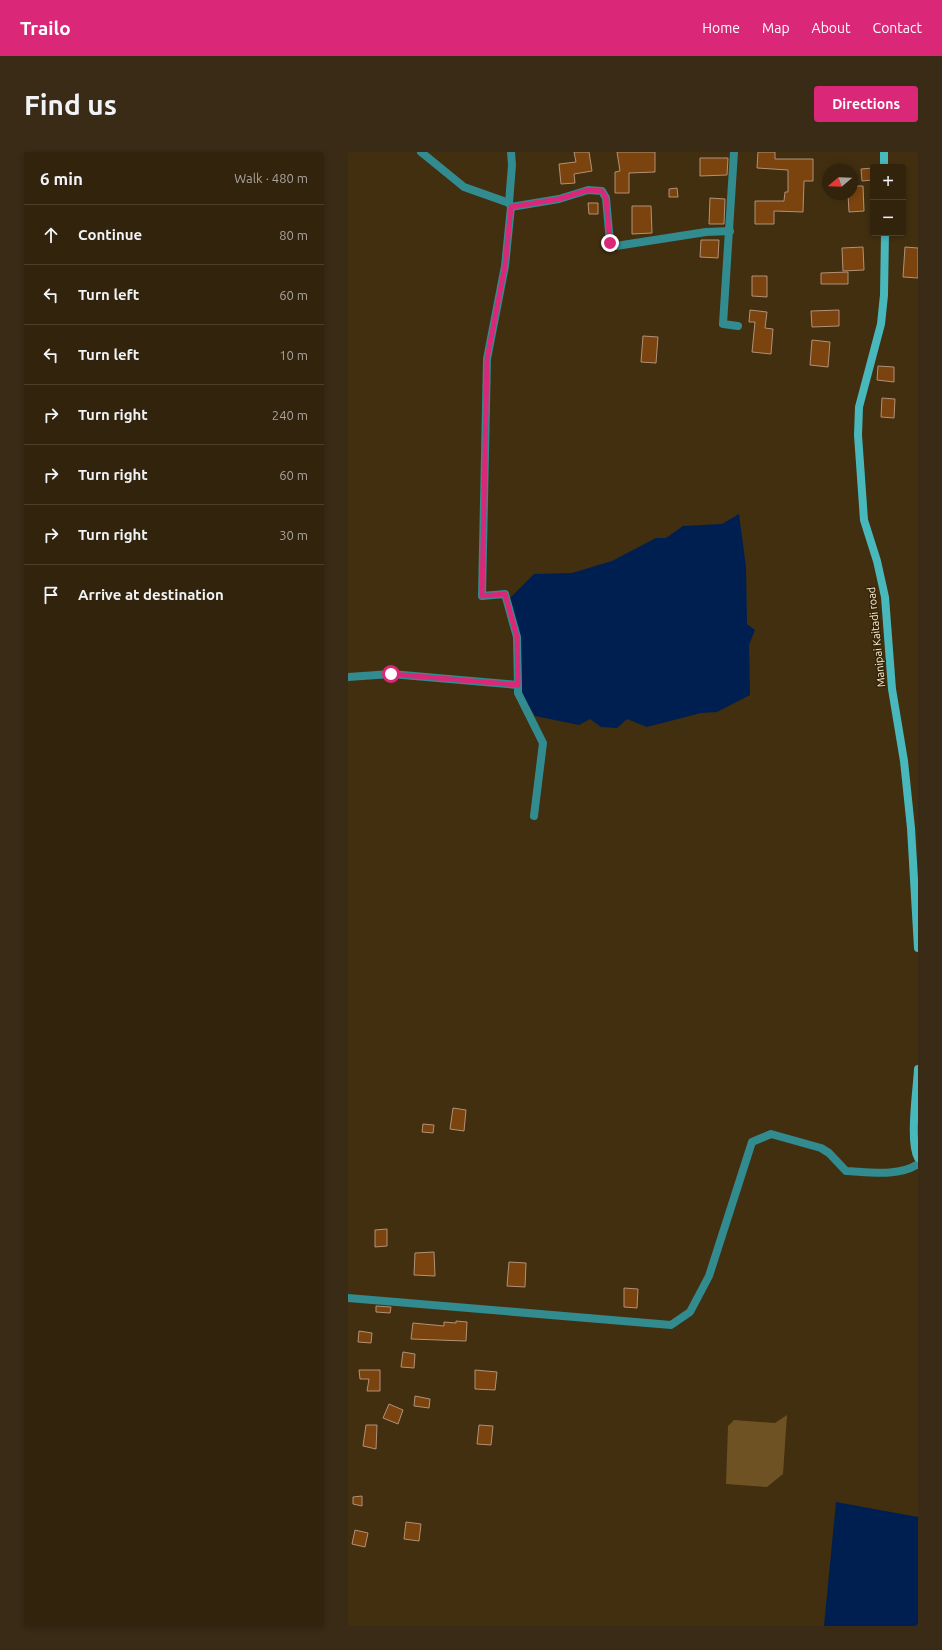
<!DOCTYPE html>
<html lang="en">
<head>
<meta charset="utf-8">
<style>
  :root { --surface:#31230c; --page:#392b15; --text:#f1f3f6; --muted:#a8a49d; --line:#4c402d; --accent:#db2777 }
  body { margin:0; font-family:Ubuntu,sans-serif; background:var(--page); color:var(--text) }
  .controls { position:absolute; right:12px; top:12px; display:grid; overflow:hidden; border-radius:4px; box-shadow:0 2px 6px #0003 }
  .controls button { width:36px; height:36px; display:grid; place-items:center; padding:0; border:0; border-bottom:1px solid var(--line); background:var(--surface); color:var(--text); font:20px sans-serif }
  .compass { position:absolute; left:474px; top:12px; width:36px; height:36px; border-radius:50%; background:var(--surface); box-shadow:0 2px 6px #0003; rotate:251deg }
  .stop { position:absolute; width:12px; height:12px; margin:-9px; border:3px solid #db2777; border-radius:50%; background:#fff }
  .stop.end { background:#db2777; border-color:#fff; box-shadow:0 1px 4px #0008 }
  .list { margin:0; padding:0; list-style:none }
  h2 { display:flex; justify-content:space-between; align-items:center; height:52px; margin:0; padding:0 16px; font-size:17px }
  h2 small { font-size:13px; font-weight:400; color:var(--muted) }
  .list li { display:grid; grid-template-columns:26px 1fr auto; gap:12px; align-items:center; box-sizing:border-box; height:60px; padding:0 16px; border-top:1px solid var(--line) }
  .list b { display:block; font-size:15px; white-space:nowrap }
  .list em { font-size:13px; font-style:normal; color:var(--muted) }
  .icon { flex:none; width:22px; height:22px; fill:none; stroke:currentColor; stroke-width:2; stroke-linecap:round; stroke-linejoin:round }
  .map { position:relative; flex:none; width:570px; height:1474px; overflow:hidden; border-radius:4px }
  header { display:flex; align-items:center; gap:24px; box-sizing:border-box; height:56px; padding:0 20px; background:var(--accent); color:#fff }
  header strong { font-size:19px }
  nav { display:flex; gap:22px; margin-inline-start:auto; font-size:14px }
  .intro { display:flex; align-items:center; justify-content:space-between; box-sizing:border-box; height:96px; padding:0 24px }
  h1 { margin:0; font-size:28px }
  .button { padding:10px 18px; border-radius:4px; background:var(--accent); color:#fff; font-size:14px; font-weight:700 }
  main { display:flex; gap:24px; padding:0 24px }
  aside { flex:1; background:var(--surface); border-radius:4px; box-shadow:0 2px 6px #0003 }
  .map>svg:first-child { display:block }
</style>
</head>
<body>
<header>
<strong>Trailo</strong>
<nav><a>Home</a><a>Map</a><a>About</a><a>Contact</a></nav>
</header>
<div class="intro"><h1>Find us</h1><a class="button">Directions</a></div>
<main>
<aside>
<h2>6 min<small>Walk · 480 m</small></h2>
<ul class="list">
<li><svg class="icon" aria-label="ahead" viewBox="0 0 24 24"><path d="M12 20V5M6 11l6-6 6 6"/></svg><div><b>Continue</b></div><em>80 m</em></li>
<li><svg class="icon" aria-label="left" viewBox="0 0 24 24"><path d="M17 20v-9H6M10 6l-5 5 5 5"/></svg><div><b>Turn left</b></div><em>60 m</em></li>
<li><svg class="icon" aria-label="left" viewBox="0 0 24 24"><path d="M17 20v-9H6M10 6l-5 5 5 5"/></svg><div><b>Turn left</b></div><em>10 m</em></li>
<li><svg class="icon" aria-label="right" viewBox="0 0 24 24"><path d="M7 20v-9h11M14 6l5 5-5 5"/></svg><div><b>Turn right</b></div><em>240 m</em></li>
<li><svg class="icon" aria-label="right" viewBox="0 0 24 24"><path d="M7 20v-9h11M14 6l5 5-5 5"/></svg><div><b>Turn right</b></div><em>60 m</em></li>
<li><svg class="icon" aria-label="right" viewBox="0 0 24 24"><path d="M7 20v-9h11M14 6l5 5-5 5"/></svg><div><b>Turn right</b></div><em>30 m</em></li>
<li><svg class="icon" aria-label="arrive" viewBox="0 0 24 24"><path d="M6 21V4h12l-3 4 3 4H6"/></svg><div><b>Arrive at destination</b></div></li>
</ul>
</aside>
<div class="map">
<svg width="570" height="1474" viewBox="0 0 570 1474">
  <rect width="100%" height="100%" fill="#412f10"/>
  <path fill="#6e5223" d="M 439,1263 L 435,1322 L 419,1335 L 378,1332 L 380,1274 L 386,1268 L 427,1271 Z"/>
  <g fill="#001f51">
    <path d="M 391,362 L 398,415 L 399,472 L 407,478 L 401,493 L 402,543 L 369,560 L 353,561 L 299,575 L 279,567 L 269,576 L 253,575 L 242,567 L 231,573 L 187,564 L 173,541 L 172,487 L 162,446 L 186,422 L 224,421 L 264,409 L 308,386 L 318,386 L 335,374 L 374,372 Z"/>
    <path d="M 488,1350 L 570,1365 L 570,1474 L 476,1474 Z"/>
  </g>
  <g fill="#7b430d" stroke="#b29179">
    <path d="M 226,0 L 241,0 L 244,19 L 226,22 L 227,31 L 213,32 L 211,12 L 228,10 Z"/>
    <path d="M 269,0 L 307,0 L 307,20 L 281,21 L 281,41 L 267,41 L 267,20 L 272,19 Z"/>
    <path d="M 410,0 L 427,0 L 427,7 L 465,7 L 465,29 L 456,29 L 455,60 L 426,59 L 426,72 L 407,72 L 407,49 L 436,49 L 437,40 L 440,40 L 440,18 L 409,16 Z"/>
    <path d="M 352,6 L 380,6 L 379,23 L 352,24 Z"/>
    <path d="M 525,16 L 525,28 L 514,29 L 513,17 Z"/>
    <path d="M 504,34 L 515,34 L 516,59 L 501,60 L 500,42 L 504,42 Z"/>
    <path d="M 329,36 L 330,45 L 321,45 L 321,37 Z"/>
    <path d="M 362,46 L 377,47 L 376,72 L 361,72 Z"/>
    <path d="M 240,51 L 250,51 L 250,62 L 241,62 Z"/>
    <path d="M 284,54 L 303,54 L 304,81 L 284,82 Z"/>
    <path d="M 353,88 L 371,88 L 370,106 L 352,105 Z"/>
    <path d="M 515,95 L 516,118 L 495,119 L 494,96 Z"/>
    <path d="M 557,95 L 570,96 L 570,126 L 555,125 Z"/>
    <path d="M 500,120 L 500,132 L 473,132 L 473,121 Z"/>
    <path d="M 404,124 L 419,124 L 419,145 L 404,144 Z"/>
    <path d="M 402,158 L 419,160 L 417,176 L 425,177 L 423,202 L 404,200 L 407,170 L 401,170 Z"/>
    <path d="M 491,158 L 491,174 L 464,175 L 463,159 Z"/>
    <path d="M 295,184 L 310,185 L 308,211 L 293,210 Z"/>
    <path d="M 464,188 L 482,190 L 480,215 L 462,213 Z"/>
    <path d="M 530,214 L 546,215 L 546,230 L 529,228 Z"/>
    <path d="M 534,246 L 547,247 L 546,266 L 533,265 Z"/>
    <path d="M 105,956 L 118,958 L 116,979 L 102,977 Z"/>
    <path d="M 75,972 L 86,973 L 85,981 L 74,980 Z"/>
    <path d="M 39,1077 L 39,1094 L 27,1095 L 27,1078 Z"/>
    <path d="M 86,1100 L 87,1124 L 66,1123 L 67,1101 Z"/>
    <path d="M 161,1110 L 178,1111 L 177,1135 L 159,1134 Z"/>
    <path d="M 276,1136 L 290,1137 L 289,1156 L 276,1155 Z"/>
    <path d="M 28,1154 L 43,1155 L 42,1161 L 28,1160 Z"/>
    <path d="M 108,1169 L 119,1170 L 118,1189 L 63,1187 L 65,1171 L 96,1174 L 96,1170 L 108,1171 Z"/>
    <path d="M 11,1179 L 24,1181 L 23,1191 L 10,1190 Z"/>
    <path d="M 55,1200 L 67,1202 L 66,1216 L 53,1215 Z"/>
    <path d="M 11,1218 L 32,1218 L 32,1239 L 19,1239 L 21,1227 L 12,1227 Z"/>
    <path d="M 127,1218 L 149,1220 L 147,1238 L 127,1237 Z"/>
    <path d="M 67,1244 L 82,1247 L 81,1256 L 66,1254 Z"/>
    <path d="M 41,1252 L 55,1258 L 50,1272 L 35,1266 Z"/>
    <path d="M 18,1273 L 29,1273 L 28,1297 L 15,1294 Z"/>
    <path d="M 131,1273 L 145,1274 L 143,1293 L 129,1292 Z"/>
    <path d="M 14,1344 L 14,1354 L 5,1352 L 5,1345 Z"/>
    <path d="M 58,1370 L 73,1372 L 71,1389 L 56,1387 Z"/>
    <path d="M 7,1378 L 20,1381 L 17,1395 L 4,1392 Z"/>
  </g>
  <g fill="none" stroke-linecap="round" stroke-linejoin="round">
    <g stroke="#328b8e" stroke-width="8">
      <path d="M 73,0 L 116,35 L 161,51 L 163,55 L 157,114 L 139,207 L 134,444 L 157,442 L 169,485 L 170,533"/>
      <path d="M 386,0 L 375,172 L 390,174"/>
      <path d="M 161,51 L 164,13 L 163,0"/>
      <path d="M 163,55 L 211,47 L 240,38 L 254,39 L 258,46 L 262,91 L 268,94 L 358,80 L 382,79"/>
      <path d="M 0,525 L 43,522 L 170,533 L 170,541 L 195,591 L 186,664"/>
      <path d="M 0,1146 L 323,1173 L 342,1160 L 361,1124 L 404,990 L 423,982 L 473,996 L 481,1001 L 498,1019 C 521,1020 550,1025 570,1012"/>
    </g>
    <g stroke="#49b8bc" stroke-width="8">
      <path d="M 536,0 L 536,15"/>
      <path d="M 537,81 L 536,143 L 533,172 L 511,255 L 510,283 L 516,368 L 529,409 L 537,445 L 544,537 L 556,609 L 563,676 L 570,796"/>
      <path d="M 570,917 C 569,938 561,989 570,1006"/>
    </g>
  </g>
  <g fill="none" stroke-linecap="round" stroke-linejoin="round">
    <path stroke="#db2777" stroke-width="5" d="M 43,522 L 170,533 L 169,485 L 157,442 L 134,444 L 139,207 L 157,114 L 163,55 L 211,47 L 240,38 L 254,39 L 258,46 L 262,91"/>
  </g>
  <g text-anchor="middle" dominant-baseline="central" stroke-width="3" stroke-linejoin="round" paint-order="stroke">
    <g font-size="11" fill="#faeedd" stroke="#362505">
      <text transform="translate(528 485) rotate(-96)">Manipai Kaitadi road</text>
    </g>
  </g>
</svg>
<div class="controls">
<button>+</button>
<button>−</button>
</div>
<svg class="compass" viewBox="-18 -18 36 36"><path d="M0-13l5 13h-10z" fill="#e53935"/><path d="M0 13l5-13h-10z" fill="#a8a49d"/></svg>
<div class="stop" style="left:43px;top:522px"></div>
<div class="stop end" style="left:262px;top:91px"></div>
</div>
</main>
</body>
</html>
